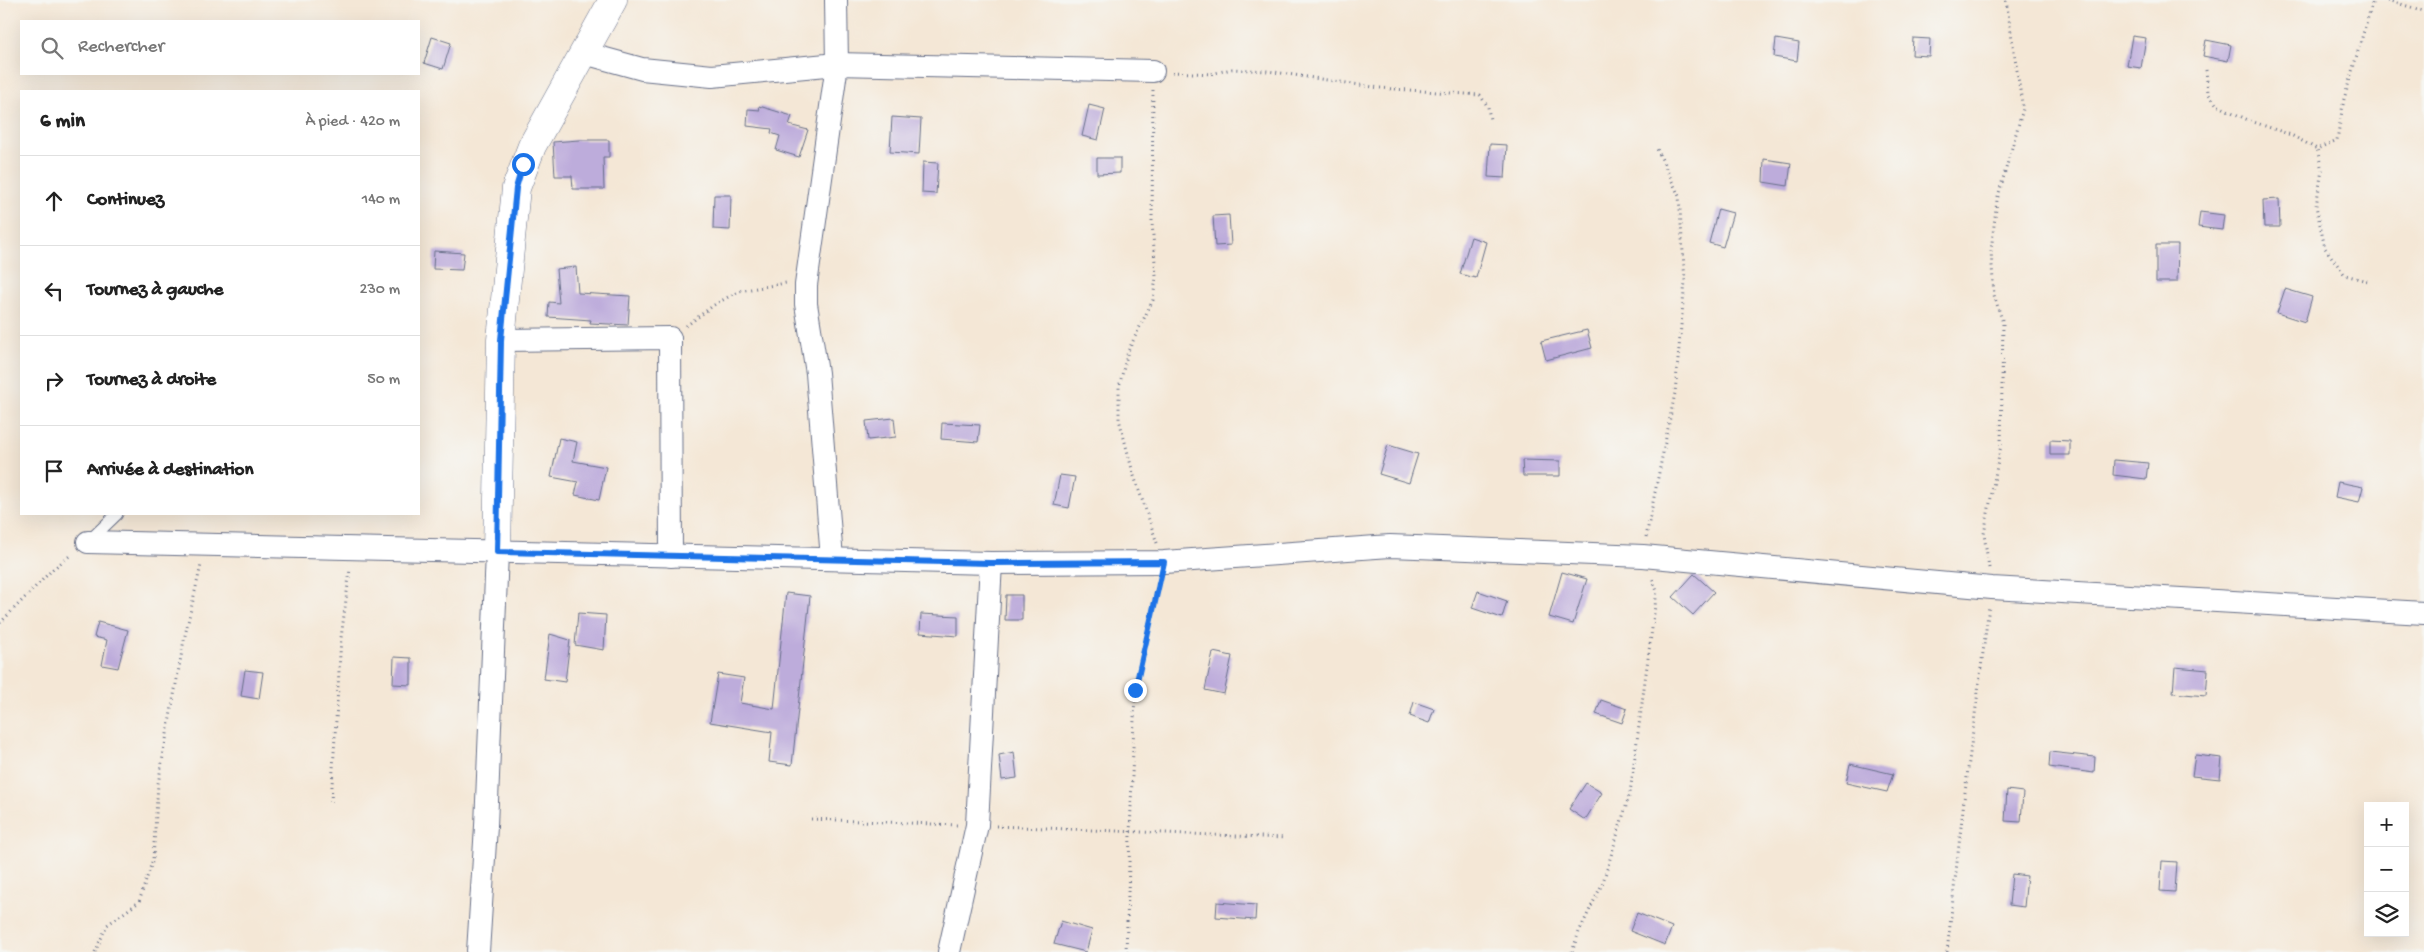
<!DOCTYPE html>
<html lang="fr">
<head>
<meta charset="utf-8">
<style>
  :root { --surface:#fff; --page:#f6f6f6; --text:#222; --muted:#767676; --line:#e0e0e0 }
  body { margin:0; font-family:"Gochi Hand",sans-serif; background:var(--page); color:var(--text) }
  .controls { position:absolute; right:15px; bottom:15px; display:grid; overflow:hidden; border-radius:0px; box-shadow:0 5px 20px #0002 }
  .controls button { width:45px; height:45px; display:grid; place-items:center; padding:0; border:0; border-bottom:1px solid var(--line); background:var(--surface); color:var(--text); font:25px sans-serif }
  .stop { position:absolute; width:15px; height:15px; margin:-11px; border:4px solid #1a73e8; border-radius:50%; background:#fff }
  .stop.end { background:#1a73e8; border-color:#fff; box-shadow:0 1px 5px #0008 }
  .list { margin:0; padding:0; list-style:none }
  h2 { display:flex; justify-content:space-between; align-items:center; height:65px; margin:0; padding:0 20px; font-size:21px }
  h2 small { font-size:16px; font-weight:400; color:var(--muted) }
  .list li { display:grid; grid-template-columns:32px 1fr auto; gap:15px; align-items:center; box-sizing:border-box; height:90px; padding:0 20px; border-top:1px solid var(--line) }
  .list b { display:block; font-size:19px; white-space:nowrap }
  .list em { font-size:16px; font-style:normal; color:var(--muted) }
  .icon { flex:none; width:28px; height:28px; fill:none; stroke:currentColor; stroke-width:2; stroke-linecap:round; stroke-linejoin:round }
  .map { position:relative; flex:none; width:2424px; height:952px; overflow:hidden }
  .search { position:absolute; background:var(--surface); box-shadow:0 5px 20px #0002; left:20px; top:20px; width:400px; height:55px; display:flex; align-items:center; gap:12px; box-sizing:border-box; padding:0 18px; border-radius:0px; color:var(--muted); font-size:19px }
  .panel { position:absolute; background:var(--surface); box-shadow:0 5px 20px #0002; left:20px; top:90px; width:400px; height:425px; border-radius:0px }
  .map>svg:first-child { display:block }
</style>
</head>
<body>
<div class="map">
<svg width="2424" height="952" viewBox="0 0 2424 952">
  <rect width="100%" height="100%" fill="#f6f6f2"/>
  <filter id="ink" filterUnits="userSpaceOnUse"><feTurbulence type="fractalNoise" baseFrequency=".02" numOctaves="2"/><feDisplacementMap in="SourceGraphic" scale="10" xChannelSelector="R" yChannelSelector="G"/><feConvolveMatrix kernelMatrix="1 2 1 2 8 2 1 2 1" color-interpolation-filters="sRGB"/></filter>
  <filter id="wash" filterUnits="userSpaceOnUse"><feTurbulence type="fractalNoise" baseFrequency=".0096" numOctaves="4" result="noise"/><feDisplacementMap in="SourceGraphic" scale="20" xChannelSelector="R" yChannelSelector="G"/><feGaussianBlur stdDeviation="1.12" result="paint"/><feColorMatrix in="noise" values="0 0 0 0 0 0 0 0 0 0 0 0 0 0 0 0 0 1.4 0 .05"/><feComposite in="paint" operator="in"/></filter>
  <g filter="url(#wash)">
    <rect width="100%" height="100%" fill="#f4e7d6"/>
    <g id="blocks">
      <g fill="#bdacdb">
        <path d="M 2132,36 L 2146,38 L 2141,68 L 2127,66 Z"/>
        <path d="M 432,37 L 451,43 L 443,69 L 424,63 Z"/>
        <path d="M 1913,38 L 1930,39 L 1929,56 L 1912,55 Z"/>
        <path d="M 1776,39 L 1799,43 L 1797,61 L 1774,57 Z"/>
        <path d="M 2206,40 L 2231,45 L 2228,61 L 2203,56 Z"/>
        <path d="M 1089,105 L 1105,109 L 1098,140 L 1082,136 Z"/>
        <path d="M 759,106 L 792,116 L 789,125 L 808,130 L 799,157 L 776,150 L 780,136 L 771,133 L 772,129 L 747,126 L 748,109 L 760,110 Z"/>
        <path d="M 892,117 L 921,119 L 919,154 L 890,152 Z"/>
        <path d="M 579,140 L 609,140 L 609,157 L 603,157 L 604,189 L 573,189 L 572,176 L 555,176 L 553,142 Z"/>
        <path d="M 1490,144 L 1507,145 L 1505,178 L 1488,177 Z"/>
        <path d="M 1097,158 L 1120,158 L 1120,173 L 1097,174 Z"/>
        <path d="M 1764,159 L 1791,163 L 1788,186 L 1763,182 Z"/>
        <path d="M 923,162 L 938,163 L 936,194 L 922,193 Z"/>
        <path d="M 714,195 L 731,195 L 730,230 L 713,229 Z"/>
        <path d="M 2279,199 L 2280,227 L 2264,227 L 2263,200 Z"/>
        <path d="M 1718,209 L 1733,213 L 1723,247 L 1709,243 Z"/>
        <path d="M 2200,212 L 2224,215 L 2222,230 L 2198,227 Z"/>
        <path d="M 1229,215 L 1231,245 L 1215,246 L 1213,216 Z"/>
        <path d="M 1471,237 L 1486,242 L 1476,278 L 1460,274 Z"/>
        <path d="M 2156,245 L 2178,245 L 2177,282 L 2156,282 Z"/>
        <path d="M 434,251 L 464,253 L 462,270 L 433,269 Z"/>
        <path d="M 576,267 L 578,293 L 630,296 L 628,325 L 590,323 L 591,320 L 548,317 L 549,302 L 559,303 L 556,269 Z"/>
        <path d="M 2285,289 L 2312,297 L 2305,322 L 2277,313 Z"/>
        <path d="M 1587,330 L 1592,348 L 1546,360 L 1541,341 Z"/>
        <path d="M 894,418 L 896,437 L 868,440 L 866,421 Z"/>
        <path d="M 942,423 L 980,425 L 978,442 L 941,439 Z"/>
        <path d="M 559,438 L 577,442 L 573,461 L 606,467 L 599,500 L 575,495 L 578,482 L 551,477 Z"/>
        <path d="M 2050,440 L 2070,441 L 2070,455 L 2050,455 Z"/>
        <path d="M 1388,445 L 1418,454 L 1409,483 L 1379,474 Z"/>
        <path d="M 1522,460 L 1560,461 L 1560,476 L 1523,476 Z"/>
        <path d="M 2114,460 L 2148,463 L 2146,479 L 2113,475 Z"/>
        <path d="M 1060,475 L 1075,477 L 1069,508 L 1054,505 Z"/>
        <path d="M 2338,482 L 2363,487 L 2359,502 L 2335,497 Z"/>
        <path d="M 1562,572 L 1587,579 L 1573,624 L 1549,617 Z"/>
        <path d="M 1694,574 L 1714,592 L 1693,615 L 1673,597 Z"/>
        <path d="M 1478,591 L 1507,601 L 1502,618 L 1472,608 Z"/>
        <path d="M 786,593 L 810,596 L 792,765 L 769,762 L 772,732 L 710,722 L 718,674 L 744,678 L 740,703 L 774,709 Z"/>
        <path d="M 1006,595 L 1022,595 L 1022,620 L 1005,620 Z"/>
        <path d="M 578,613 L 606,615 L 604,650 L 575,645 Z"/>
        <path d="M 921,614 L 958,616 L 958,636 L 920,633 Z"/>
        <path d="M 98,622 L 128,630 L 118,668 L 102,665 L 107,640 L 94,637 Z"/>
        <path d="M 550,634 L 570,640 L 565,682 L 544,679 Z"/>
        <path d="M 1213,652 L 1232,656 L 1224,694 L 1205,690 Z"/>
        <path d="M 394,657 L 411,658 L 411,685 L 393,684 Z"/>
        <path d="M 2175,667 L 2208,670 L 2206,696 L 2173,693 Z"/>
        <path d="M 245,670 L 263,672 L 259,699 L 241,696 Z"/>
        <path d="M 1601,700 L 1627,709 L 1622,723 L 1596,714 Z"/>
        <path d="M 1414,702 L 1434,709 L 1429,723 L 1410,716 Z"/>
        <path d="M 1014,752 L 1017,778 L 1002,780 L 999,755 Z"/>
        <path d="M 2050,752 L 2095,757 L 2094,773 L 2049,767 Z"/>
        <path d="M 2195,755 L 2222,758 L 2220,779 L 2192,776 Z"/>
        <path d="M 1850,764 L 1893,774 L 1887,792 L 1846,783 Z"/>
        <path d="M 1586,783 L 1602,793 L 1585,820 L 1569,809 Z"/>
        <path d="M 2007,790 L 2023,792 L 2021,822 L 2005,821 Z"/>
        <path d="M 2162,861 L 2177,862 L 2175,892 L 2160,891 Z"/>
        <path d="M 2012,874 L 2027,876 L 2024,907 L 2009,905 Z"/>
        <path d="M 1217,902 L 1256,905 L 1255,920 L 1216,917 Z"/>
        <path d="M 1637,913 L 1672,927 L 1665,945 L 1630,931 Z"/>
        <path d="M 1061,921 L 1092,930 L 1086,952 L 1054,944 Z"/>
      </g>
    </g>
  </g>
  <g filter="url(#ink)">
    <use href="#blocks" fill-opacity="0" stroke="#676f88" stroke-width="1"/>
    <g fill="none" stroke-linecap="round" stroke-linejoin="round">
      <g stroke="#676f88" stroke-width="13">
        <path id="service" d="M 89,541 L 117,514"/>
      </g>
      <g stroke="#676f88" stroke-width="24">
        <g id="minor">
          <path d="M 584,53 L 642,69 L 712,76 L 837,64 L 1153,71"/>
          <path d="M 501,340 L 670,338 L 671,556"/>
          <path d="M 88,542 L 991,563 L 1164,562 L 1390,546 L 1643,556 L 1992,588 L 2424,613"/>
          <path d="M 832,559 L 817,373 L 806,304 L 806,285 L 837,64 L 836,0"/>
          <path d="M 478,952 L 486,826 L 497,552"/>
          <path d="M 949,952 L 977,825 L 991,563"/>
        </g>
      </g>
      <g stroke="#676f88" stroke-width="29">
        <path id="tertiary" d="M 497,552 L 501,340 L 516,188 L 532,146 L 613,0"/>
      </g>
      <g stroke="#676f88" stroke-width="3" stroke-dasharray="1 4" stroke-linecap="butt">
        <path d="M 2387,0 L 2424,11"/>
        <path d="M 2206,70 L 2208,93 L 2217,105 L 2248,120 L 2291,135 L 2317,149"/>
        <path d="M 1172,72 L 1211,74 L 1232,69 L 1268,71 L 1380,88 L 1480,95 L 1488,107 L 1490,120"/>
        <path d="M 1153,90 L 1152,222 L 1156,276 L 1153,300 L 1128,351 L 1119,387 L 1119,419 L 1133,473 L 1157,543"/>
        <path d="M 2367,281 L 2345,275 L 2325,248 L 2316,206 L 2322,170 L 2317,149 L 2337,140 L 2344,99 L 2373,0"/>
        <path d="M 686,326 L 714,305 L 739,291 L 786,283"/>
        <path d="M 1646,537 L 1675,393 L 1685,281 L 1679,196 L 1657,149"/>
        <path d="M 1989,568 L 1984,534 L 2001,445 L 2003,323 L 1994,295 L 1991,251 L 1997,200 L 2023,109 L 2006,0"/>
        <path d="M 0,623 L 53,569 L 72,554"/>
        <path d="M 331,802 L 341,638 L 350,569"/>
        <path d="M 811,819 L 957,825"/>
        <path d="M 996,826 L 1285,838"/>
        <path d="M 95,952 L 107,925 L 139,902 L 153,859 L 158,784 L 184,640 L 201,565"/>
        <path d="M 1126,952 L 1135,690 L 1158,583"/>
        <path d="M 1572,952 L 1579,932 L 1603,882 L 1630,793 L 1657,591 L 1651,576"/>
        <path d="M 1947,952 L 1964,800 L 1989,606"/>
      </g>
      <use href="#service" stroke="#fff" stroke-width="11"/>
      <use href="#minor" stroke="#fff" stroke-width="22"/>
      <use href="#tertiary" stroke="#fff" stroke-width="28"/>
    </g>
  </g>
  <g fill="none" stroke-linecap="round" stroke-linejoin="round" filter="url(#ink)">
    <path stroke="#1a73e8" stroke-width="6" d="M 523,164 L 516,188 L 501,340 L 497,552 L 990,563 L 1164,562 L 1135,690"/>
  </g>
</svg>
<div class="controls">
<button>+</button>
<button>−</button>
<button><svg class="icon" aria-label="layers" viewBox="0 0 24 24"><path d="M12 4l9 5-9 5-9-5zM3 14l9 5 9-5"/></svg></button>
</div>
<div class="stop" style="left:523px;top:164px"></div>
<div class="stop end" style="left:1135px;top:690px"></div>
<div class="search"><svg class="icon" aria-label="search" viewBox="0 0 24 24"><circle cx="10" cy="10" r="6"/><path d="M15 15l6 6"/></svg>Rechercher</div>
<section class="panel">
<h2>6 min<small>À pied · 420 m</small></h2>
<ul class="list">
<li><svg class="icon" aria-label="ahead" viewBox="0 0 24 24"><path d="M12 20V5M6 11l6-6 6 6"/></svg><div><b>Continuez</b></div><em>140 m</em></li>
<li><svg class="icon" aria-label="left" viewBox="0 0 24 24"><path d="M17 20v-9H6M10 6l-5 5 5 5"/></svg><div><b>Tournez à gauche</b></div><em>230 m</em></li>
<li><svg class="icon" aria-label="right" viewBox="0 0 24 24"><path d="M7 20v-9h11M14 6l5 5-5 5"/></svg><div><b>Tournez à droite</b></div><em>50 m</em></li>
<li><svg class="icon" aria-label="arrive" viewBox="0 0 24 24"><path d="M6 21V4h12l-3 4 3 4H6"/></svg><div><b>Arrivée à destination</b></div></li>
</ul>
</section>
</div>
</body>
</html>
